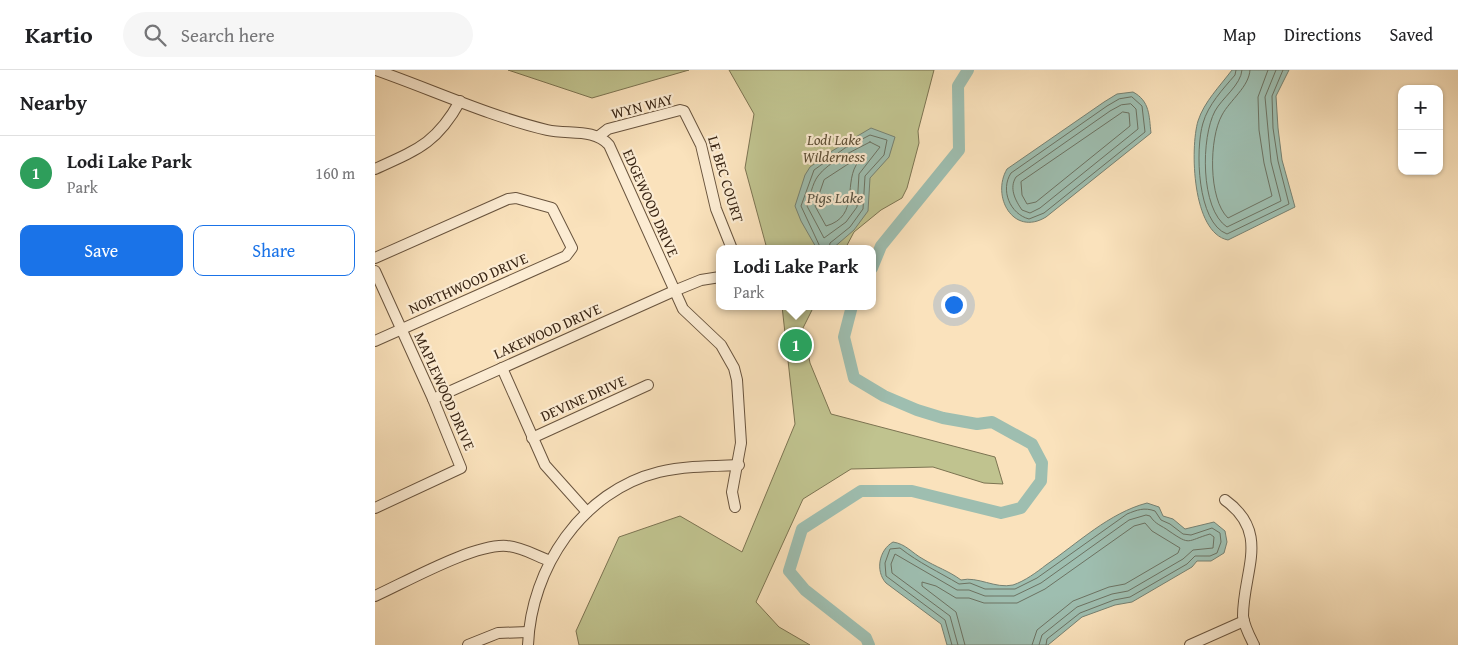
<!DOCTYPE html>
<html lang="en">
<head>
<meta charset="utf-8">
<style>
  :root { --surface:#fff; --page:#f6f6f6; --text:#202124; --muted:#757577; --line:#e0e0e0; --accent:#1a73e8 }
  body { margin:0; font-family:"Gentium Book Plus",serif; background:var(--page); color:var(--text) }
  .controls { position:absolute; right:15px; top:15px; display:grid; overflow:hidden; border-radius:10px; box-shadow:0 1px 4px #0004 }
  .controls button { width:45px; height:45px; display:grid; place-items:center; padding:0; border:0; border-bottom:1px solid var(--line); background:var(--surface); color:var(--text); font:25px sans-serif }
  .you { position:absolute; left:578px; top:234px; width:18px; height:18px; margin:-12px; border:4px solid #fff; border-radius:50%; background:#1a73e8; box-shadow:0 0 0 8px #1a73e833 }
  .badge { display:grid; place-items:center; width:32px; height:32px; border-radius:50%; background:var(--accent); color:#fff; font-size:16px; font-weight:700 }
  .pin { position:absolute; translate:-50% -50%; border:2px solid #fff; box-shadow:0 1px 5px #0006 }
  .popup { position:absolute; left:341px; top:175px; width:160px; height:65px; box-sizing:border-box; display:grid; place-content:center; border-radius:10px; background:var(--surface); filter:drop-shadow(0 1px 4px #0005); font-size:16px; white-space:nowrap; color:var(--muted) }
  .popup b { font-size:19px; color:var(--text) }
  .popup::after { content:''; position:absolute; left:50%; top:100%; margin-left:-10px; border:10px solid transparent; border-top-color:var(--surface) }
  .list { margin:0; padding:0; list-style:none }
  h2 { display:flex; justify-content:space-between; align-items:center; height:65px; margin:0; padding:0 20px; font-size:21px }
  h2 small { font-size:16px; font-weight:400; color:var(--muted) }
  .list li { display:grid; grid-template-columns:32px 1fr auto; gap:15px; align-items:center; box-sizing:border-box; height:75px; padding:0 20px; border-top:1px solid var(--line) }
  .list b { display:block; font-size:19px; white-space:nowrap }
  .list p { margin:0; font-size:16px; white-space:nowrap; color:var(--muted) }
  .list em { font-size:16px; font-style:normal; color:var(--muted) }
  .actions { display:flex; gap:10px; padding:15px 20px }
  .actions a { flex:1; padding:11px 0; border:1px solid var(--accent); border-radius:10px; text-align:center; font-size:18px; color:var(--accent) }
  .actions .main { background:var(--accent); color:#fff }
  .icon { flex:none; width:28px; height:28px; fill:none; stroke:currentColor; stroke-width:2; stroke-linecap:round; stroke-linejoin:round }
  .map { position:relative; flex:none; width:1083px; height:575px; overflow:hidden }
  header { display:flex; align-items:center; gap:30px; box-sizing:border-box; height:70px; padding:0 25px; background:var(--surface); border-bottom:1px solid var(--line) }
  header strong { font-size:24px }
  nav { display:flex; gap:28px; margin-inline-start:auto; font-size:18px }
  .search { width:350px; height:45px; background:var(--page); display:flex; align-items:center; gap:12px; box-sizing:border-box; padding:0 18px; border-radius:28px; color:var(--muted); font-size:19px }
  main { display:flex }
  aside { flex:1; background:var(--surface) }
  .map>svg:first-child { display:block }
</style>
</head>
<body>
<header>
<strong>Kartio</strong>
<div class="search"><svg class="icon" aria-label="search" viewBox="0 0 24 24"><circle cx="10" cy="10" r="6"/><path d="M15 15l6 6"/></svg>Search here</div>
<nav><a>Map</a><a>Directions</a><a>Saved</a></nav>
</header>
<main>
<aside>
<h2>Nearby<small></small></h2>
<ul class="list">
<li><span class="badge" style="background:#2e9e5b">1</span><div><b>Lodi Lake Park</b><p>Park</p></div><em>160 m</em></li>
</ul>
<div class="actions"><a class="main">Save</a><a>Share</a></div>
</aside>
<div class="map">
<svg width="1083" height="575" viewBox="0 0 1083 575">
  <rect width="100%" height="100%" fill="#fae2bc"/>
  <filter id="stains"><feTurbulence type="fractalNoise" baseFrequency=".004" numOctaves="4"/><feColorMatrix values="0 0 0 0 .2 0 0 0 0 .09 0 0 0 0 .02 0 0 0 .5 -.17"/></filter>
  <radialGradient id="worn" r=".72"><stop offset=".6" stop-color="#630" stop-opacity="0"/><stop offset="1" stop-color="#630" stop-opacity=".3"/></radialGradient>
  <g fill="#c0c38f" stroke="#7c7452">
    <path d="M 133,0 L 314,0 L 217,28 Z"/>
    <path d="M 354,0 L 559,0 L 543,61 L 544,73 L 532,118 L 527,128 L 506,140 L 479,162 L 470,179 L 392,179 L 370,98 L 379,44 Z"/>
    <path d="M 407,236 L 439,236 L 428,258 L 435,293 L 456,344 L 620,387 L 628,414 L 609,413 L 558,397 L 476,399 L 428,429 L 381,532 L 404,557 L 435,575 L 204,575 L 201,561 L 244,467 L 305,446 L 367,482 L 420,354 Z"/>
  </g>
  <g fill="#9ebeb0" stroke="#768172">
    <path d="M 857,0 L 914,0 L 901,26 L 903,58 L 907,90 L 920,137 L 853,170 C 817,163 815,78 823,51 C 829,32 845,16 857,0 Z"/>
    <path d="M 758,22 C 775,31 774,46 776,63 L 671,147 C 638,167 616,126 632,99 L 729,32 L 742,24 Z"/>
    <path d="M 496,58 L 520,67 L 514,87 L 495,108 L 493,141 L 479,160 L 457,179 L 442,179 L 426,151 L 420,136 L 430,105 L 435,97 L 457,81 Z"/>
    <path d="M 772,433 L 784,437 L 788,446 L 798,449 L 810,459 L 839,452 L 850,461 L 852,472 L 849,483 L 836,491 L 822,491 L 817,497 L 757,532 L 740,535 L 707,547 L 673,575 L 572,575 L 566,554 L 511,513 C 500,501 504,480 518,472 C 531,474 537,483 548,489 C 561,497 574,501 586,510 C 603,506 620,519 638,515 C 650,511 662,502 671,495 C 703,473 734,443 772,433 Z"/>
  </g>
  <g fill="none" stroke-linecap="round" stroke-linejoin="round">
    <g stroke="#6c7262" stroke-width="1">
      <path d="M 861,0 L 860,5 C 848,19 833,35 828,53 C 820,79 822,153 852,164 L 914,134 L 903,91 L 898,58 L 897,26 L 908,0"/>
      <path d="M 867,0 C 866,15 847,28 840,41 C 826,67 825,139 852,157 L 906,131 L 896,92 L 890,27 L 901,0"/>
      <path d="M 875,0 C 874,17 855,30 847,45 C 834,68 833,129 853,148 L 897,126 L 889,93 L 884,60 L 883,27 L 893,0"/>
      <path d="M 757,27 L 767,36 L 770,62 L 669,143 L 654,149 C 635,144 625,120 636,103 L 732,36 L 744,29 Z"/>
      <path d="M 756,34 L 761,39 L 763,59 L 665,138 L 655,143 L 647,140 C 640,130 634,118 641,107 L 735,41 L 746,35 Z"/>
      <path d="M 748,42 L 754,43 L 755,56 L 661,132 L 652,134 L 647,125 L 646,112 Z"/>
      <path d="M 495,72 L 505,77 L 484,104 L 482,137 L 471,152 L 449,168 L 432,136 C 435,127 437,114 443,106 C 453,92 480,80 495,72 Z"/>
      <path d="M 483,88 L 484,91 C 467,111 486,146 451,156 L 440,136 L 449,110 Z"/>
      <path d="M 446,179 L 426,136 L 439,100 L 470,78 L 495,65 L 512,70 L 509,85 L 490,106 L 488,139 L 475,157 L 455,173 L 454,179"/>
      <path d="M 577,575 L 570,550 L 511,506 L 510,493 L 515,479 L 525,478 C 544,493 564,502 584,514 L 595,513 L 610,519 L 640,519 L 662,508 L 752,444 C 762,440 769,437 780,441 L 786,450 L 795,454 L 808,464 L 816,465 L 837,458 L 845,463 L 846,472 L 842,483 L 835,486 L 820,486 L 812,494 L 755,527 L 739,530 L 705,543 L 672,569 L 671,575"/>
      <path d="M 583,575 L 575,546 L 517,503 L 516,494 L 520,484 L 582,520 L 594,520 L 610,526 L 639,526 L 666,513 L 754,450 L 771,445 L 775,446 C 781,455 786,455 794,461 C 816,476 811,471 835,464 L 839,467 L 838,478 L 818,480 L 808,489 L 753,521 L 737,524 L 702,537 L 667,565 L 664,575"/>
      <path d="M 590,575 L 581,542 L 547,516 L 547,512 L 561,516 L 581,528 L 594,528 L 609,533 L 642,533 L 670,519 L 759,456 L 770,453 L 777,461 L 805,478 L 803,483 L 750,514 L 734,517 L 698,531 L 662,560 L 657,575"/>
    </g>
    <g stroke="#9ebeb0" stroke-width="12">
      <path d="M 497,198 L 506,176 L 584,80 L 583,16 L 593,0"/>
      <path d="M 477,236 L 469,267 L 479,308 L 509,326 L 542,340 L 568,348 L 602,354 L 617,352 L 657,374 L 667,393 L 666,411 L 646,438 L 626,443 L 537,421 L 486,421 L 427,459 L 414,501 L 430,520 L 491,568 L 494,575"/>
    </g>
    <g stroke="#69543e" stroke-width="12">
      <g id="minor">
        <path d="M 1,0 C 58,20 114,46 172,60 C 193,65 219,58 234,75 L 308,239 L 346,275 L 359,298 L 362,310 L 366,373 L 357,422 L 360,437"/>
        <path d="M 224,66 L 233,59 L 305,40 L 309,41 L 326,75 L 341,139 L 357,179"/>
        <path d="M 0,99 C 42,80 62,73 85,31"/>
        <path d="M 0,188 L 133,129 L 141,128 L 177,138 L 197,178 L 191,186 L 0,271"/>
        <path d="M 0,201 L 58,329 L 86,398 L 0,438"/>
        <path d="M 127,298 L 170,395 L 212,442"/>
        <path d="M 58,329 L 299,221 L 326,210 L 345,207"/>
        <path d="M 157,368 L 273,315"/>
        <path d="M 850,430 C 896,463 868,501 868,546 C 869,556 875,567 879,575"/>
        <path d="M 0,526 C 31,512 100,473 132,476 C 147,477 161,486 175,491"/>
        <path d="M 93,575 L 123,563 L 153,562"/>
        <path d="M 153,575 C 156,498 207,421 284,402 C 310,396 337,396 364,395"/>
        <path d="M 815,575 L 869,551"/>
      </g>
    </g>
    <use href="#minor" stroke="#fcecd3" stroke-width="10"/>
  </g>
  <g text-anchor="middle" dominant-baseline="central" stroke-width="4.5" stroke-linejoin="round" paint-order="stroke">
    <g font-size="15" fill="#392514" stroke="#fcecd3">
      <text transform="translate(267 36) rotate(-14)">WYN WAY</text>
      <text transform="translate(351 109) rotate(73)">LE BEC COURT</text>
      <text transform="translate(276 133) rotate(66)">EDGEWOOD DRIVE</text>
      <text transform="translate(93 213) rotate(-24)">NORTHWOOD DRIVE</text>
      <text transform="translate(172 261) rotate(-24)">LAKEWOOD DRIVE</text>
      <text transform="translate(70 321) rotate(66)">MAPLEWOOD DRIVE</text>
      <text transform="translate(208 328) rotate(-24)">DEVINE DRIVE</text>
    </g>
    <g font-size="15" font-style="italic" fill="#5b4c33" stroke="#fcecd3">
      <text x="459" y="69">Lodi Lake<tspan x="459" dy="17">Wilderness</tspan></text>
    </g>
    <g font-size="16" font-style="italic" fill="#575343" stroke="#fcecd3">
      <text x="460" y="127">Pigs Lake</text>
    </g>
  </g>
  <rect width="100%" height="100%" filter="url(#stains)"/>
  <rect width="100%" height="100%" fill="url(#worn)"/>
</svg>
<div class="controls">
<button>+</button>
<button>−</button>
</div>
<div class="you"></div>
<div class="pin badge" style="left:421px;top:275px;background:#2e9e5b">1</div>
<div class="popup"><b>Lodi Lake Park</b>Park</div>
</div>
</main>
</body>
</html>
